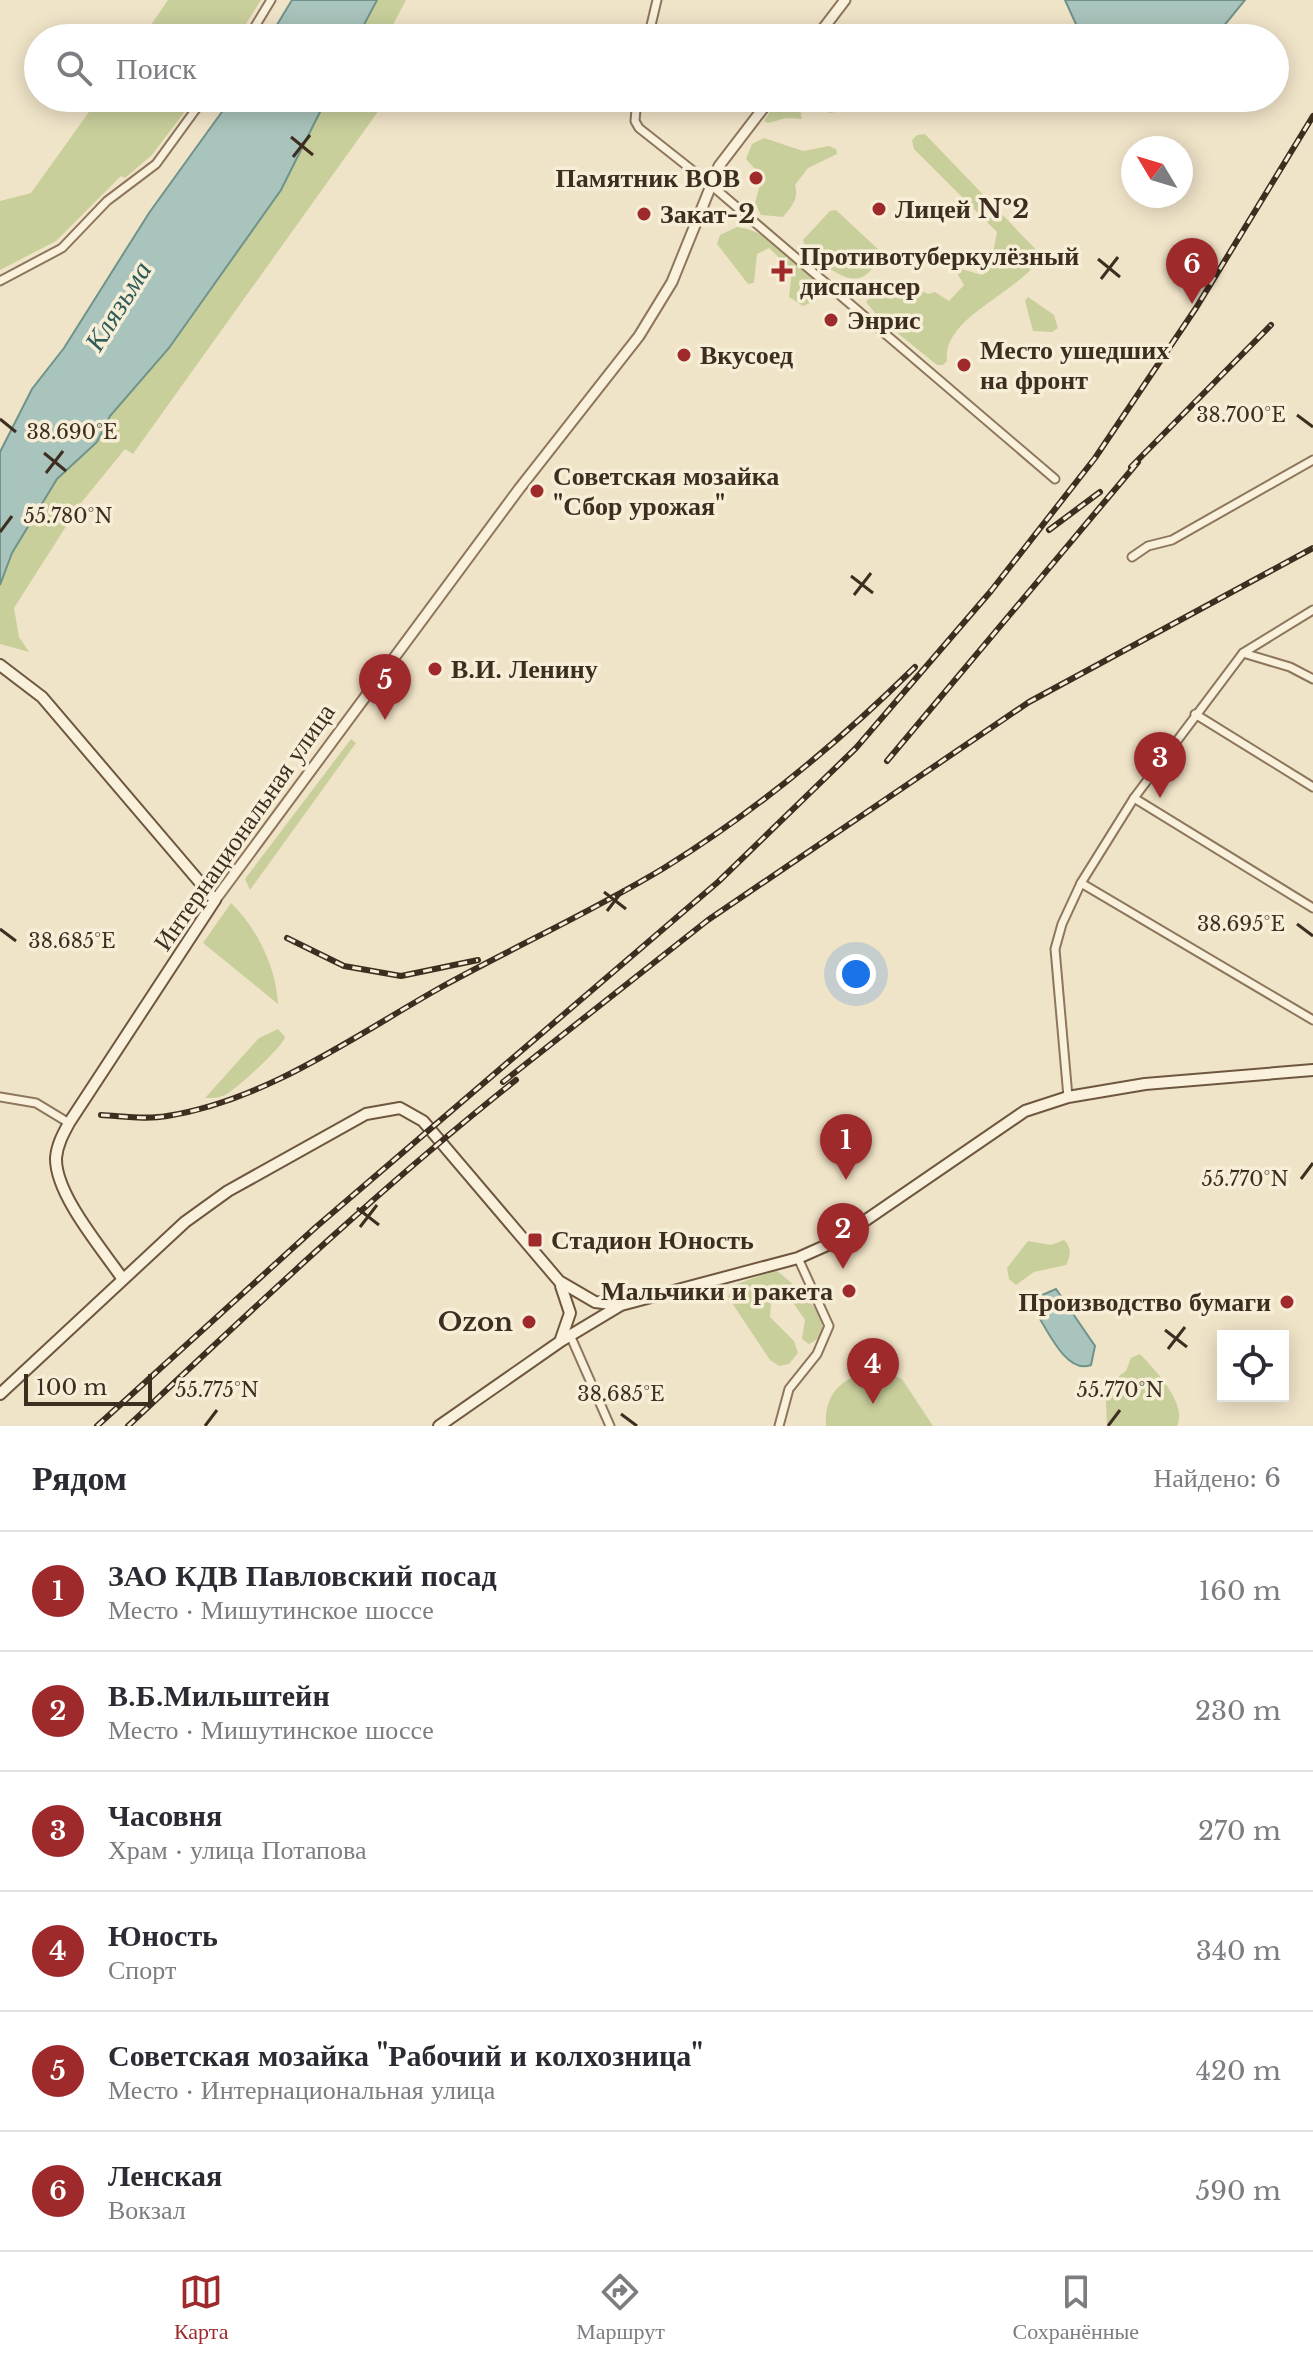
<!DOCTYPE html>
<html lang="ru">
<head>
<meta charset="utf-8">
<style>
  :root { --surface:#fff; --page:#f2f2f3; --text:#2b2b33; --muted:#7c7c81; --line:#e1e1e2; --accent:#9e2a2b }
  body { margin:0; font-family:"Libre Baskerville",serif; background:var(--page); color:var(--text) }
  .controls { position:absolute; right:24px; bottom:24px; display:grid; overflow:hidden; border-radius:0px; box-shadow:0 4px 20px #0003 }
  .controls button { width:72px; height:72px; display:grid; place-items:center; padding:0; border:0; border-bottom:2px solid var(--line); background:var(--surface); color:var(--text); font:40px sans-serif }
  .compass { position:absolute; left:1121px; top:136px; width:72px; height:72px; border-radius:50%; background:var(--surface); box-shadow:0 4px 20px #0003; rotate:308deg }
  .scale { position:absolute; left:24px; bottom:20px; width:128px; box-sizing:border-box; padding-left:8px; border:4px solid #3d2e20; border-top:0; font-size:22px; line-height:28px; white-space:nowrap; color:#3d2e20; -webkit-text-stroke:6px #f7eed8; paint-order:stroke }
  .you { position:absolute; left:856px; top:974px; width:28px; height:28px; margin:-20px; border:6px solid #fff; border-radius:50%; background:#1a73e8; box-shadow:0 0 0 12px #1a73e833 }
  .badge { display:grid; place-items:center; width:52px; height:52px; border-radius:50%; background:var(--accent); color:#fff; font-size:26px; font-weight:700 }
  .pin { position:absolute; translate:-50% -66px; filter:drop-shadow(0 2px 4px #0008) }
  .pin::after { content:''; position:absolute; top:42px; width:28px; height:24px; background:inherit; clip-path:polygon(0 0,100% 0,50% 100%) }
  .list { margin:0; padding:0; list-style:none }
  h2 { display:flex; justify-content:space-between; align-items:center; height:104px; margin:0; padding:0 32px; font-size:34px }
  h2 small { font-size:26px; font-weight:400; color:var(--muted) }
  .list li { display:grid; grid-template-columns:52px 1fr auto; gap:24px; align-items:center; box-sizing:border-box; height:120px; padding:0 32px; border-top:2px solid var(--line) }
  .list b { display:block; font-size:30px; white-space:nowrap }
  .list p { margin:0; font-size:26px; white-space:nowrap; color:var(--muted) }
  .list em { font-size:26px; font-style:normal; color:var(--muted) }
  .icon { flex:none; width:44px; height:44px; fill:none; stroke:currentColor; stroke-width:2; stroke-linecap:round; stroke-linejoin:round }
  .map { position:relative; flex:none; width:1313px; height:1426px; overflow:hidden }
  .search { position:absolute; background:var(--surface); box-shadow:0 4px 20px #0003; left:24px; right:24px; top:24px; height:88px; display:flex; align-items:center; gap:20px; box-sizing:border-box; padding:0 28px; border-radius:44px; color:var(--muted); font-size:30px }
  .sheet { height:824px; background:var(--surface) }
  nav { display:flex; justify-content:space-around; align-items:center; box-sizing:border-box; height:112px; border-top:2px solid var(--line); background:var(--surface); font-size:22px; color:var(--muted) }
  nav a { display:grid; justify-items:center; gap:4px }
  nav .on { color:var(--accent) }
  .map>svg:first-child { display:block }
</style>
</head>
<body>
<div class="map">
<svg width="1313" height="1426" viewBox="0 0 1313 1426">
  <rect width="100%" height="100%" fill="#f0e4c8"/>
  <g fill="#c9cf9b">
    <path d="M 168,0 L 261,0 L 237,38 L 142,38 Z"/>
    <path d="M 377,0 L 406,0 L 386,38 L 357,38 Z"/>
    <path d="M 99,98 L 195,98 L 152,155 L 125,178 L 121,176 L 56,241 L 0,270 L 0,201 L 31,193 Z"/>
    <path d="M 327,98 L 370,98 L 382,106 L 133,454 L 125,449 L 81,503 L 14,608 L 19,637 L 29,652 L 0,644 L 0,585 L 12,553 L 57,479 L 97,442 L 110,416 L 169,348 L 281,190 Z"/>
    <path d="M 779,98 L 846,101 L 840,111 L 830,113 L 810,102 L 800,110 L 802,119 L 786,118 L 768,123 L 764,121 Z"/>
    <path d="M 925,134 L 1042,256 C 1017,295 942,317 947,361 L 943,365 L 937,365 L 879,318 L 866,302 L 871,296 L 909,285 L 928,294 L 935,292 L 949,301 L 964,285 L 958,275 L 958,268 L 982,275 L 990,269 L 997,232 L 914,149 L 912,140 L 917,135 Z"/>
    <path d="M 764,138 L 803,151 L 829,146 L 836,149 L 837,154 L 808,168 L 795,185 C 799,199 792,206 783,217 L 761,215 L 755,203 L 762,177 L 746,159 L 752,144 Z"/>
    <path d="M 836,210 L 881,252 C 862,301 834,271 806,251 L 803,240 L 830,211 Z"/>
    <path d="M 737,227 C 771,231 797,264 820,286 L 814,301 L 803,306 L 789,297 L 792,270 L 769,248 L 757,254 L 754,283 L 748,284 L 717,244 L 720,235 Z"/>
    <path d="M 1028,297 L 1054,315 L 1058,328 L 1052,332 L 1033,331 L 1025,301 Z"/>
    <path d="M 351,739 L 356,743 L 250,890 L 245,879 Z"/>
    <path d="M 231,903 C 257,928 276,967 278,1004 L 203,943 Z"/>
    <path d="M 278,1029 L 285,1037 C 283,1047 235,1090 225,1095 C 218,1098 212,1098 205,1098 L 259,1038 Z"/>
    <path d="M 1064,1240 C 1072,1248 1071,1256 1066,1265 L 1034,1272 L 1016,1285 L 1009,1279 L 1007,1268 L 1028,1241 L 1051,1245 Z"/>
    <path d="M 776,1270 C 791,1282 848,1328 809,1344 L 802,1339 L 805,1320 L 792,1301 L 782,1296 L 771,1302 L 770,1317 L 794,1341 L 798,1353 L 789,1364 L 779,1366 L 770,1360 L 728,1297 L 734,1285 Z"/>
    <path d="M 1140,1354 C 1155,1370 1188,1404 1177,1426 L 1107,1426 L 1105,1386 L 1126,1371 L 1131,1358 Z"/>
    <path d="M 883,1371 L 902,1379 L 933,1426 L 826,1426 C 823,1389 849,1372 883,1371 Z"/>
  </g>
  <g fill="#a9c4bc" stroke="#6f938a" stroke-width="2">
    <path d="M 292,0 L 377,0 L 357,38 L 269,38 Z"/>
    <path d="M 1065,0 L 1245,0 L 1214,38 L 1088,38 L 1080,33 Z"/>
    <path d="M 232,98 L 327,98 L 281,190 L 169,348 L 110,416 L 97,442 L 57,479 L 12,553 L 0,585 L 0,452 L 32,389 L 64,348 L 149,213 Z"/>
    <path d="M 1056,1289 L 1095,1346 L 1091,1365 C 1066,1375 1046,1327 1034,1309 L 1042,1295 Z"/>
  </g>
  <g fill="none" stroke-linecap="round" stroke-linejoin="round">
    <g stroke="#8d765c" stroke-width="11">
      <g id="minor">
        <path d="M 248,38 L 271,0"/>
        <path d="M 648,38 L 657,0"/>
        <path d="M 637,98 L 635,121 L 639,128 L 711,185 L 1055,479"/>
        <path d="M 0,281 L 62,248 L 107,201 L 156,164 L 204,98"/>
        <path d="M 1132,557 L 1148,546 L 1172,540 L 1313,460"/>
        <path d="M 1243,653 L 1290,667 L 1313,679"/>
        <path d="M 1195,714 L 1313,787"/>
        <path d="M 1134,798 L 1313,908"/>
        <path d="M 1081,883 L 1313,1020"/>
        <path d="M 0,1097 L 36,1103 L 69,1123"/>
        <path d="M 1068,1097 L 1055,949 L 1062,924 L 1081,883 L 1134,798 L 1243,653 L 1313,610"/>
        <path d="M 570,1335 L 610,1426"/>
        <path d="M 779,1426 L 789,1389 L 817,1354 L 829,1326 L 798,1258"/>
      </g>
    </g>
    <g stroke="#8d765c" stroke-width="13">
      <g id="tertiary">
        <path d="M 816,38 L 845,0"/>
        <path d="M 215,900 L 519,489 L 639,336 L 672,282 L 719,166 L 771,98"/>
      </g>
    </g>
    <g stroke="#6f573f" stroke-width="14">
      <g id="secondary">
        <path d="M 0,665 L 42,697 L 215,900 L 69,1123 C 63,1134 57,1145 56,1158 C 55,1194 102,1249 122,1278"/>
        <path d="M 561,1339 L 570,1313 L 561,1286"/>
        <path d="M 0,1394 L 185,1222 L 228,1191 L 366,1114 L 400,1108 L 423,1121 L 559,1281 L 595,1302 L 620,1305"/>
        <path d="M 439,1426 L 561,1341 L 621,1305 L 798,1258 L 834,1242 L 1025,1111 L 1068,1097 L 1145,1084 L 1313,1070"/>
      </g>
    </g>
    <use href="#minor" stroke="#faf1dc" stroke-width="7"/>
    <use href="#tertiary" stroke="#faf1dc" stroke-width="9"/>
    <use href="#secondary" stroke="#faf1dc" stroke-width="10"/>
    <g stroke="#3d2e20" stroke-width="6">
      <g id="rail">
        <path d="M 1131,467 L 1271,325"/>
        <path d="M 1049,530 L 1100,492"/>
        <path d="M 887,761 L 1138,462"/>
        <path d="M 287,938 L 344,966 L 401,976 L 478,960"/>
        <path d="M 503,1082 L 708,920 L 1029,702 L 1313,548"/>
        <path d="M 101,1115 C 122,1116 146,1120 167,1116 C 268,1100 357,1034 445,985 C 518,945 593,911 664,868 C 755,812 839,742 915,667"/>
        <path d="M 97,1426 L 316,1227 L 718,882 L 856,748 L 991,591 L 1095,458 L 1196,308 L 1313,116"/>
        <path d="M 128,1426 C 255,1307 380,1188 516,1080"/>
      </g>
    </g>
    <use href="#rail" stroke="#f7eed8" stroke-width="3" stroke-dasharray="9" stroke-linecap="butt"/>
  </g>
  <path fill="none" stroke="#3d2e20" stroke-width="3" d="M 291,137 L 313,155M 293,157 L 310,135M 1098,259 L 1120,277M 1101,279 L 1118,257M 1297,415 L 1313,427M 0,419 L 16,432M 44,453 L 66,471M 46,473 L 63,451M 0,532 L 12,516M 851,576 L 873,593M 854,595 L 871,573M 604,892 L 626,909M 607,911 L 624,889M 1297,924 L 1313,936M 0,929 L 16,941M 1301,1179 L 1313,1163M 357,1208 L 379,1225M 360,1227 L 377,1205M 1165,1330 L 1187,1347M 1168,1349 L 1185,1327M 621,1414 L 637,1426M 205,1426 L 217,1410M 1108,1426 L 1120,1410"/>
  <g fill="#9e2a2b" stroke="#f7eed8" stroke-width="3">
    <circle cx="756" cy="178" r="8"/>
    <circle cx="879" cy="209" r="8"/>
    <circle cx="644" cy="214" r="8"/>
    <path d="M778 259h8v8h8v8h-8v8h-8v-8h-8v-8h8z"/>
    <circle cx="831" cy="320" r="8"/>
    <circle cx="684" cy="355" r="8"/>
    <circle cx="964" cy="365" r="8"/>
    <circle cx="537" cy="491" r="8"/>
    <circle cx="435" cy="669" r="8"/>
    <rect x="527" y="1232" width="16" height="16" rx="4"/>
    <circle cx="849" cy="1291" r="8"/>
    <circle cx="1287" cy="1302" r="8"/>
    <circle cx="529" cy="1322" r="8"/>
  </g>
  <g text-anchor="middle" dominant-baseline="central" stroke-width="7" stroke-linejoin="round" paint-order="stroke">
    <g font-size="26" font-weight="bold" fill="#3d2e20" stroke="#f7eed8" text-anchor="start">
      <text x="740" y="178" text-anchor="end">Памятник ВОВ</text>
      <text x="895" y="209">Лицей №2</text>
      <text x="660" y="214">Закат-2</text>
      <text x="800" y="256">Противотуберкулёзный<tspan x="800" dy="30">диспансер</tspan></text>
      <text x="847" y="320">Энрис</text>
      <text x="980" y="350">Место ушедших<tspan x="980" dy="30">на фронт</tspan></text>
      <text x="700" y="355">Вкусоед</text>
      <text x="553" y="476">Советская мозайка<tspan x="553" dy="30">"Сбор урожая"</tspan></text>
      <text x="451" y="669">В.И. Ленину</text>
      <text x="551" y="1240">Стадион Юность</text>
      <text x="833" y="1291" text-anchor="end">Мальчики и ракета</text>
      <text x="1271" y="1302" text-anchor="end">Производство бумаги</text>
      <text x="513" y="1322" text-anchor="end">Ozon</text>
    </g>
    <g font-size="26" fill="#3d2e20" stroke="#f7eed8">
      <text transform="translate(244 827) rotate(-55)">Интернациональная улица</text>
    </g>
    <g font-size="28" font-style="italic" fill="#2f5d5a" stroke="#f7eed8">
      <text transform="translate(118 306) rotate(-58)">Клязьма</text>
    </g>
  </g>
  <g font-size="20" text-anchor="middle" fill="#3d2e20" stroke="#f7eed8" stroke-width="7" stroke-linejoin="round" paint-order="stroke">
    <text x="1241" y="422">38.700°E</text>
    <text x="72" y="439">38.690°E</text>
    <text x="68" y="523">55.780°N</text>
    <text x="1241" y="931">38.695°E</text>
    <text x="72" y="948">38.685°E</text>
    <text x="1245" y="1186">55.770°N</text>
    <text x="217" y="1397">55.775°N</text>
    <text x="1120" y="1397">55.770°N</text>
    <text x="621" y="1401">38.685°E</text>
  </g>
</svg>
<div class="controls">
<button><svg class="icon" aria-label="locate" viewBox="0 0 24 24"><circle cx="12" cy="12" r="6"/><path d="M12 2v4M12 18v4M2 12h4M18 12h4"/></svg></button>
</div>
<svg class="compass" viewBox="-18 -18 36 36"><path d="M0-13l5 13h-10z" fill="#e53935"/><path d="M0 13l5-13h-10z" fill="#7c7c81"/></svg>
<div class="scale">100 m</div>
<div class="you"></div>
<div class="pin badge" style="left:846px;top:1180px">1</div>
<div class="pin badge" style="left:843px;top:1269px">2</div>
<div class="pin badge" style="left:1160px;top:798px">3</div>
<div class="pin badge" style="left:873px;top:1404px">4</div>
<div class="pin badge" style="left:385px;top:720px">5</div>
<div class="pin badge" style="left:1192px;top:304px">6</div>
<div class="search"><svg class="icon" aria-label="search" viewBox="0 0 24 24"><circle cx="10" cy="10" r="6"/><path d="M15 15l6 6"/></svg>Поиск</div>
</div>
<section class="sheet">
<h2>Рядом<small>Найдено: 6</small></h2>
<ul class="list">
<li><span class="badge">1</span><div><b>ЗАО КДВ Павловский посад</b><p>Место · Мишутинское шоссе</p></div><em>160 m</em></li>
<li><span class="badge">2</span><div><b>В.Б.Мильштейн</b><p>Место · Мишутинское шоссе</p></div><em>230 m</em></li>
<li><span class="badge">3</span><div><b>Часовня</b><p>Храм · улица Потапова</p></div><em>270 m</em></li>
<li><span class="badge">4</span><div><b>Юность</b><p>Спорт</p></div><em>340 m</em></li>
<li><span class="badge">5</span><div><b>Советская мозайка &quot;Рабочий и колхозница&quot;</b><p>Место · Интернациональная улица</p></div><em>420 m</em></li>
<li><span class="badge">6</span><div><b>Ленская</b><p>Вокзал</p></div><em>590 m</em></li>
</ul>
</section>
<nav>
<a class="on"><svg class="icon" aria-label="map" viewBox="0 0 24 24"><path d="M3 6l6-2 6 2 6-2v14l-6 2-6-2-6 2zM9 4v14M15 6v14"/></svg>Карта</a>
<a><svg class="icon" aria-label="directions" viewBox="0 0 24 24"><path d="M12 3l9 9-9 9-9-9zM9 14v-3h6M13 9l2 2-2 2"/></svg>Маршрут</a>
<a><svg class="icon" aria-label="saved" viewBox="0 0 24 24"><path d="M7 4h10v16l-5-4-5 4z"/></svg>Сохранённые</a>
</nav>
</body>
</html>
